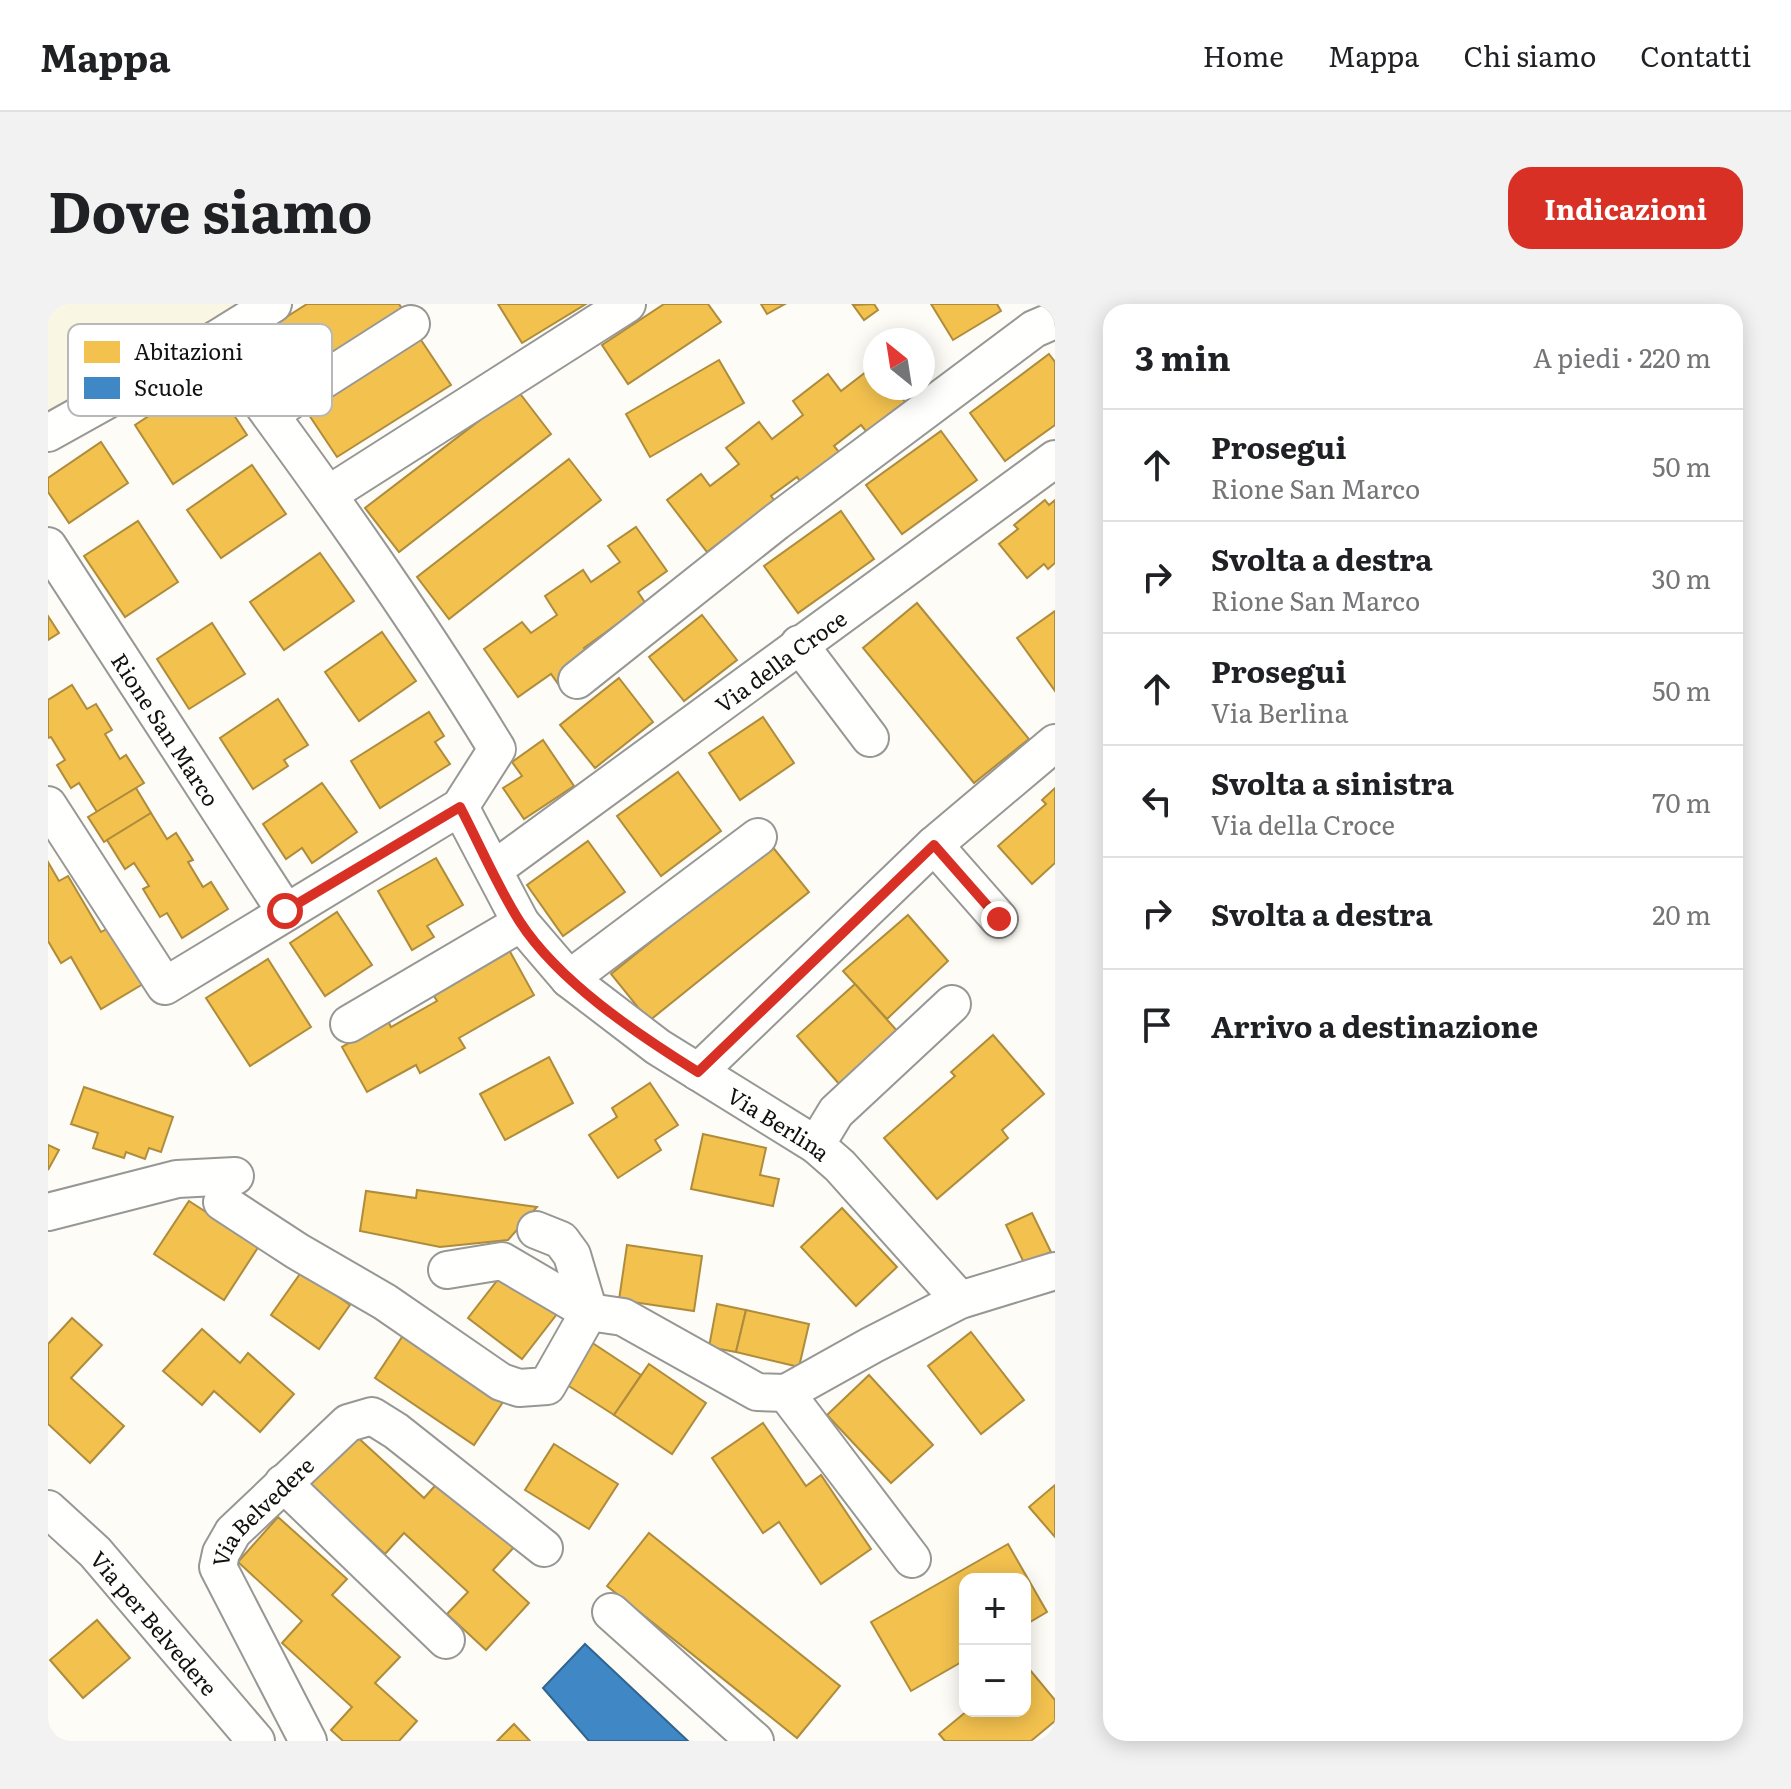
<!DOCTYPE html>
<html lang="it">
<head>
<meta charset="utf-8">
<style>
  :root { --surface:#fff; --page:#f2f2f2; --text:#202124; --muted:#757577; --line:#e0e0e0; --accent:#d93025 }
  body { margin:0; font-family:Literata,serif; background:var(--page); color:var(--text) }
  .controls { position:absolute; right:24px; bottom:24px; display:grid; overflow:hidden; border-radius:16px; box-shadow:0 4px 20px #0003 }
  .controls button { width:72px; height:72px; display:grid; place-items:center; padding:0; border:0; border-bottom:2px solid var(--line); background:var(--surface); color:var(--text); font:40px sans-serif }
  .compass { position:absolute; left:815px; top:24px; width:72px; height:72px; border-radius:50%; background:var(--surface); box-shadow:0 4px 20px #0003; rotate:330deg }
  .stop { position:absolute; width:24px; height:24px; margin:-18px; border:6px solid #d93025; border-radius:50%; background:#fff }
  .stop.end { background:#d93025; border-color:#fff; box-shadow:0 2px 8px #0008 }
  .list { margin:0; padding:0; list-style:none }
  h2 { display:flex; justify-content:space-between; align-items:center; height:104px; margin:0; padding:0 32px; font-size:34px }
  h2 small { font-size:26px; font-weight:400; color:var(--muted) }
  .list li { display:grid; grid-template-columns:52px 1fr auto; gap:24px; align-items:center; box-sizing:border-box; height:112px; padding:0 32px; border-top:2px solid var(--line) }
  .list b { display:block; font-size:30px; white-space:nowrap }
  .list p { margin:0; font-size:26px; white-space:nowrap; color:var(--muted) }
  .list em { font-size:26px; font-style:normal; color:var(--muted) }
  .icon { flex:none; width:44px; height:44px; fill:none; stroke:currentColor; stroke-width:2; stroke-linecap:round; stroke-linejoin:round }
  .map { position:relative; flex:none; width:1007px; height:1437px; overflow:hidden; border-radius:24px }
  header { display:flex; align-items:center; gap:48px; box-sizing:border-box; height:112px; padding:0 40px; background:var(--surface); border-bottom:2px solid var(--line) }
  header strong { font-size:38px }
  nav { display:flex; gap:44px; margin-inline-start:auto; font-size:28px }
  .intro { display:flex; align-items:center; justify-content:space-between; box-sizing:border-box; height:192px; padding:0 48px }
  h1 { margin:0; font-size:56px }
  .button { padding:20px 36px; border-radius:24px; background:var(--accent); color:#fff; font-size:28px; font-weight:700 }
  main { display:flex; gap:48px; padding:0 48px }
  aside { flex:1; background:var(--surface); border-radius:24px; box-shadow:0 4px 20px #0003 }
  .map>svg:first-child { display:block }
</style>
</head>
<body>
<header>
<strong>Mappa</strong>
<nav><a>Home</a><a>Mappa</a><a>Chi siamo</a><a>Contatti</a></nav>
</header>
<div class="intro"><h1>Dove siamo</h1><a class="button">Indicazioni</a></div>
<main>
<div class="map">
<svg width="1007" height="1437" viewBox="0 0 1007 1437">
  <rect width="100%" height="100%" fill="#fdfcf7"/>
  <path fill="#f9f7e4" d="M 0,0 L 193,0 L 0,110 Z"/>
  <g fill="#f2c14e" stroke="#ae8c3c" stroke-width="2">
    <path d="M 259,0 L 351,0 L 357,9 L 236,84 L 205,34 Z"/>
    <path d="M 450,0 L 538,0 L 474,39 Z"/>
    <path d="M 616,0 L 660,0 L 673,18 L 580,80 L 554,41 Z"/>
    <path d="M 713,0 L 737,0 L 719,10 Z"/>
    <path d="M 826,0 L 830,6 L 816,16 L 805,1 Z"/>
    <path d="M 883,0 L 949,0 L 953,7 L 905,36 Z"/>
    <path d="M 369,30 L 403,81 L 289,153 L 255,102 Z"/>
    <path d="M 1001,50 L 1007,58 L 1007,121 L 957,157 L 922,109 Z"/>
    <path d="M 671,56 L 696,99 L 602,153 L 578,110 Z"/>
    <path d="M 827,61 L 827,84 L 846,84 L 861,103 L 822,132 L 813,121 L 786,142 L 796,154 L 757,184 L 749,173 L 723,192 L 735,207 L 699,235 L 691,224 L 659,248 L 619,196 L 653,170 L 662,182 L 691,160 L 678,144 L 711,118 L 724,135 L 755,111 L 745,97 L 780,70 L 793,87 Z"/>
    <path d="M 165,79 L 199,131 L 125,180 L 87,121 L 116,102 L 120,108 Z"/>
    <path d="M 470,87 L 503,130 L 351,248 L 317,204 Z"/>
    <path d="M 893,127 L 929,176 L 854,230 L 818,181 Z"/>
    <path d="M 53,138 L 80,179 L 21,219 L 0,188 L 0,174 Z"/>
    <path d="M 521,155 L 553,196 L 401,315 L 369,273 Z"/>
    <path d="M 204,161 L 238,210 L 173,254 L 139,206 Z"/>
    <path d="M 997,196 L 1001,201 L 1007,196 L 1007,259 L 1000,265 L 996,260 L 979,274 L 951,240 L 970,225 L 966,221 Z"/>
    <path d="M 793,207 L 826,255 L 750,309 L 716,262 Z"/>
    <path d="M 90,217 L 130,278 L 77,313 L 36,252 Z"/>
    <path d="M 588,223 L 619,267 L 590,288 L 606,312 L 576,333 L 568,321 L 536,344 L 547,359 L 513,384 L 503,370 L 470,393 L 436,345 L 474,318 L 483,329 L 509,311 L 497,292 L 535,266 L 543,278 L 572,258 L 560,242 Z"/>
    <path d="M 272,249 L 306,297 L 236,346 L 202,298 Z"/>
    <path d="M 869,299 L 981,435 L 926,479 L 815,344 Z"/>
    <path d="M 1007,307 L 1007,387 L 969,334 Z"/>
    <path d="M 654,311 L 689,356 L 636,397 L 601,353 Z"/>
    <path d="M 0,312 L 11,329 L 0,336 Z"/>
    <path d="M 164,319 L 197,370 L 141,405 L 109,355 Z"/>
    <path d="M 334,328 L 368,377 L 311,417 L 277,368 Z"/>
    <path d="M 571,374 L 605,418 L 547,464 L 512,421 Z"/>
    <path d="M 24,381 L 39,405 L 48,400 L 64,426 L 57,430 L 72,455 L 78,451 L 96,479 L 49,508 L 31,479 L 23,484 L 9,461 L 17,456 L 3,433 L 0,434 L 0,396 Z"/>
    <path d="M 230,395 L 260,441 L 236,456 L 240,462 L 205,485 L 172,434 Z"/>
    <path d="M 381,408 L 396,432 L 387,438 L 402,460 L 332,504 L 303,457 Z"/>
    <path d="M 715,413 L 746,459 L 692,496 L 661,449 Z"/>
    <path d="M 495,436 L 526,482 L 476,515 L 455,484 L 474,472 L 464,458 Z"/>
    <path d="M 630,468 L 673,527 L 613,572 L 569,512 Z"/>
    <path d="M 274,479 L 309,528 L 264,559 L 254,544 L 238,555 L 215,520 Z"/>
    <path d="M 88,484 L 103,509 L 56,538 L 40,513 Z"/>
    <path d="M 1007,484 L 1007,559 L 984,580 L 950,542 L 998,500 L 994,496 Z"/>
    <path d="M 103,509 L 119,535 L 128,529 L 145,556 L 140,558 L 155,583 L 163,578 L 180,605 L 134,634 L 119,609 L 112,613 L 95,585 L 101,582 L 86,559 L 77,565 L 59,536 Z"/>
    <path d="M 540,537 L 577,588 L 515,632 L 479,581 Z"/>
    <path d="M 723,541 L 761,588 L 601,717 L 563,670 Z"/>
    <path d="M 388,554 L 415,601 L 379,622 L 386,633 L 364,646 L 330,587 Z"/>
    <path d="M 0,558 L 11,577 L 20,572 L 53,628 L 62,623 L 95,680 L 53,705 L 23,653 L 13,659 L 0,637 Z"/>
    <path d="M 289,608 L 324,661 L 277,692 L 242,639 Z"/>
    <path d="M 860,611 L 900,657 L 839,715 L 795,667 Z"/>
    <path d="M 460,644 L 486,691 L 411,734 L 417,744 L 372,769 L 368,761 L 319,788 L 294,743 L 340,717 L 343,723 L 389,697 L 383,687 Z"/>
    <path d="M 220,655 L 263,723 L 202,762 L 158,694 Z"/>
    <path d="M 807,680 L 851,729 L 792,781 L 749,732 Z"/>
    <path d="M 945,731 L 996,790 L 954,826 L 960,834 L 889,895 L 836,834 L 907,772 L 903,768 Z"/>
    <path d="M 501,753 L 525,799 L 457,836 L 432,790 Z"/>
    <path d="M 602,779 L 630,821 L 607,836 L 613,846 L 570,874 L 541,831 L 569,813 L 564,804 Z"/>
    <path d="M 36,783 L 125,813 L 113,848 L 101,844 L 97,855 L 78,848 L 76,854 L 45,844 L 50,829 L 23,820 Z"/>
    <path d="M 655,830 L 718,844 L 712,871 L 731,875 L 725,902 L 643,885 Z"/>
    <path d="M 0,841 L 11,846 L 0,866 Z"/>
    <path d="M 369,886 L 489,903 L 460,936 L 392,943 L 312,927 L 318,887 L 368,894 Z"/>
    <path d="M 141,897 L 211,942 L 176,996 L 106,950 Z"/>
    <path d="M 794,904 L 849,963 L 808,1002 L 753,943 Z"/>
    <path d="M 984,909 L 1003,948 L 977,961 L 958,921 Z"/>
    <path d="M 579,941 L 654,952 L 646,1007 L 571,996 Z"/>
    <path d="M 254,967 L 302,1001 L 271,1045 L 223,1011 Z"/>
    <path d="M 455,969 L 509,1010 L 474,1055 L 420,1014 Z"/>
    <path d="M 669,1000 L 698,1006 L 688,1048 L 661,1043 Z"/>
    <path d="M 698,1006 L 761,1020 L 751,1063 L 688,1048 Z"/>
    <path d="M 24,1014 L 54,1041 L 23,1074 L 76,1122 L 42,1159 L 0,1120 L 0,1040 Z"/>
    <path d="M 154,1025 L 192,1059 L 200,1049 L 246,1090 L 212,1128 L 166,1087 L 154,1101 L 115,1067 Z"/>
    <path d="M 923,1028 L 976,1096 L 933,1130 L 880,1062 Z"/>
    <path d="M 356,1030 L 455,1098 L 426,1141 L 327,1074 Z"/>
    <path d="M 540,1036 L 593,1071 L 566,1111 L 513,1077 Z"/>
    <path d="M 601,1060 L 658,1099 L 624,1150 L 566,1111 Z"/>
    <path d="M 821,1071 L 885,1141 L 843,1179 L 779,1111 Z"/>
    <path d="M 715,1119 L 758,1182 L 773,1171 L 823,1245 L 773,1280 L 731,1218 L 715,1229 L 664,1154 Z"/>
    <path d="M 307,1131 L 376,1194 L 395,1173 L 469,1240 L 445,1266 L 481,1299 L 438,1346 L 399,1310 L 420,1288 L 356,1229 L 337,1250 L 262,1181 Z"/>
    <path d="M 506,1140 L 570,1180 L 541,1225 L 477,1186 Z"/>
    <path d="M 1007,1181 L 1007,1233 L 981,1203 Z"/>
    <path d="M 230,1213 L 299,1275 L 284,1291 L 352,1353 L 327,1379 L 369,1417 L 351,1437 L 295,1437 L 283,1426 L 304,1403 L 234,1339 L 254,1317 L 190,1258 Z"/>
    <path d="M 601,1229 L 792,1382 L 749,1434 L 559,1282 Z"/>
    <path d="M 960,1240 L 999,1308 L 977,1321 L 977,1275 L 917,1275 L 917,1356 L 863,1387 L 823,1318 Z"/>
    <path d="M 49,1316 L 82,1354 L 35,1394 L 2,1356 Z"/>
    <path d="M 977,1360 L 1007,1396 L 1007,1417 L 983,1437 L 897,1437 L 891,1430 L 919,1407 L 977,1407 Z"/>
    <path d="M 466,1420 L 482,1437 L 449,1437 Z"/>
  </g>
  <path fill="#3f88c5" stroke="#31648f" stroke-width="2" d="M 537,1340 L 640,1437 L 541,1437 L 495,1384 Z"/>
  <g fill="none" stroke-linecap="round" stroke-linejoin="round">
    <g stroke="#979795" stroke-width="40">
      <g id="minor">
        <path d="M 222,110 L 363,20"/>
        <path d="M 0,129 L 167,36 L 225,0"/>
        <path d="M 281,190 L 579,0"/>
        <path id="s1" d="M 0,242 L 237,607"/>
        <path d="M 751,340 L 822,434"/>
        <path d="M 529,376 L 728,218 L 986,25 L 1007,16"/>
        <path d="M 0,501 L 117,682 L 412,503 L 449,445 C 363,304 266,169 167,36"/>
        <path id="s2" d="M 412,503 L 473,619 L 521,675 L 610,743 L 768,841 L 792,862 L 912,996"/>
        <path d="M 886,541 L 951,615"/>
        <path id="s3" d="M 456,558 L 1007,155"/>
        <path d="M 521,675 L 710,533"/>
        <path d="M 301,720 L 473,619"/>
        <path d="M 650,768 L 886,541 L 1007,439"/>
        <path d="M 768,841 L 788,808 L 904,700"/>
        <path d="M 174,898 L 249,947 L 337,998 L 453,1078 L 471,1084 L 499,1082 L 541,1008 L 524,951 L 513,936 L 488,926"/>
        <path d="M 0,908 L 129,875 L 187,872"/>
        <path d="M 399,966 L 454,957 L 541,1008 L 575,1013 L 709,1088 L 738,1089 L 824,1041 L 912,996 L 1007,967"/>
        <path d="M 738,1089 L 864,1255"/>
        <path d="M 235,1179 L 398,1336"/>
        <path id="s4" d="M 0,1205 L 47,1248 L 208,1437"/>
        <path d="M 563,1308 L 707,1437"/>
        <path id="s5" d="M 260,1437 L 170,1263 L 173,1249 L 185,1228 L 300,1119 L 324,1112 L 348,1127 L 496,1244"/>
      </g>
    </g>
    <use href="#minor" stroke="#fffffe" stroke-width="36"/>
  </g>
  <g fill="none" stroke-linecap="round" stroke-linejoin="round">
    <path stroke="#d93025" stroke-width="10" d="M 237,607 L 412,503 C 432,541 449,582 472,618 C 511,678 589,730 650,768 L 886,541 L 951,615"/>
  </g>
  <g text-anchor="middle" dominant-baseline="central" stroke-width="8" stroke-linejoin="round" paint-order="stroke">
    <g font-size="22" fill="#111" stroke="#fff">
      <text stroke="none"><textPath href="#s3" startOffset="342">Via della Croce</textPath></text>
      <text stroke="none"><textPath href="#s1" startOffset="218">Rione San Marco</textPath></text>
      <text stroke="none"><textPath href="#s2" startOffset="460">Via Berlina</textPath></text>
      <text stroke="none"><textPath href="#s5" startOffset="268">Via Belvedere</textPath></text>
      <text stroke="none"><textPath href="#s4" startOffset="156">Via per Belvedere</textPath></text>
    </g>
  </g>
  <rect x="20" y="20" width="264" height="92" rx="12" fill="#fff" stroke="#b8b8b8" stroke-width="2"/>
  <rect x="36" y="37" width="36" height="22" fill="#f2c14e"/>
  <rect x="36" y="73" width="36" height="22" fill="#3f88c5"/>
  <g font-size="22" fill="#111">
    <text x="86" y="56">Abitazioni</text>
    <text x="86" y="92">Scuole</text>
  </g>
</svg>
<div class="controls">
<button>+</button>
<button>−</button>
</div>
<svg class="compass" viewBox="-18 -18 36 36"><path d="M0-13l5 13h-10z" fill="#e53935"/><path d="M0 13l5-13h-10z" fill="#757577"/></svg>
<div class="stop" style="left:237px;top:607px"></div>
<div class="stop end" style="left:951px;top:615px"></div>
</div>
<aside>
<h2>3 min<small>A piedi · 220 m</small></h2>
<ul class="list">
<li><svg class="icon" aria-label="ahead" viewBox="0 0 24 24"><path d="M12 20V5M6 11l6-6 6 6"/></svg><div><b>Prosegui</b><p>Rione San Marco</p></div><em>50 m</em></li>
<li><svg class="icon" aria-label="right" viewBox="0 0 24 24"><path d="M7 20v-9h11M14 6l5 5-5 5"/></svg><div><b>Svolta a destra</b><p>Rione San Marco</p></div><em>30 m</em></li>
<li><svg class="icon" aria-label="ahead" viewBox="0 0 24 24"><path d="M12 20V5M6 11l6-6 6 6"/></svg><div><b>Prosegui</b><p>Via Berlina</p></div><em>50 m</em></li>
<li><svg class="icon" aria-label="left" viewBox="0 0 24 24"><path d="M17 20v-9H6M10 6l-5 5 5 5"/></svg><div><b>Svolta a sinistra</b><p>Via della Croce</p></div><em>70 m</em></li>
<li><svg class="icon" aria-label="right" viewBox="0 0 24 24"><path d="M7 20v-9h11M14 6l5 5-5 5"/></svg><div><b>Svolta a destra</b></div><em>20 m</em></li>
<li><svg class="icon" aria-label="arrive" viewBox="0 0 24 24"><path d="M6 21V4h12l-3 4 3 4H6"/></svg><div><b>Arrivo a destinazione</b></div></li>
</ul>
</aside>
</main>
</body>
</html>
